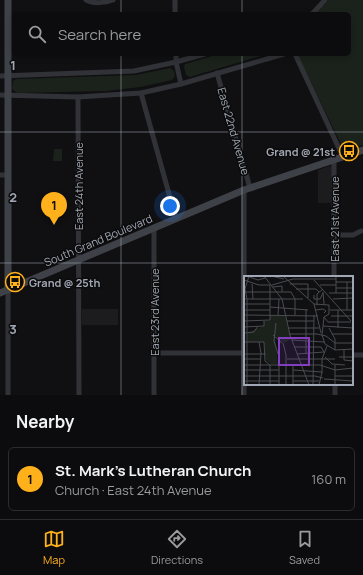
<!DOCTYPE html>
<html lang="en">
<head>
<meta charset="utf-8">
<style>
  :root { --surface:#0c0c0e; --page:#151517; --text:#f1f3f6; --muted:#9a9b9e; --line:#2c2c2e; --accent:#ffb11c }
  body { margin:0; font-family:Manrope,sans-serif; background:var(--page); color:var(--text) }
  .you { position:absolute; left:170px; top:206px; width:14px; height:14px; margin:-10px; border:3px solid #fff; border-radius:50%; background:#1a73e8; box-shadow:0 0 0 6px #1a73e833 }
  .badge { display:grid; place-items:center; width:26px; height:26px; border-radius:50%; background:var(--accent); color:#111; font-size:13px; font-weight:700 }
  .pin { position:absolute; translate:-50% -33px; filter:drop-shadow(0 1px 2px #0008) }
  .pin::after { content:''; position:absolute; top:21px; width:14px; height:12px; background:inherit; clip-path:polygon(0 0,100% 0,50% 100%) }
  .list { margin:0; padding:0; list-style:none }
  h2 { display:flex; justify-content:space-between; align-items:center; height:52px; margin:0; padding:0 16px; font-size:17px }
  h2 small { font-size:13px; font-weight:400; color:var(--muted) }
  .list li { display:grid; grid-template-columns:26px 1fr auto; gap:12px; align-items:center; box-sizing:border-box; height:64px; margin:0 8px 8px; padding:0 8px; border:1px solid var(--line); border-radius:6px }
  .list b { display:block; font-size:15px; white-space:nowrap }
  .list p { margin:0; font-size:13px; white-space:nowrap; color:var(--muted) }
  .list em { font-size:13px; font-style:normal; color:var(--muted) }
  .icon { flex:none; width:22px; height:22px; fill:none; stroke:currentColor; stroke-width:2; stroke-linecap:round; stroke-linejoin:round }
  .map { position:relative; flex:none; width:363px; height:395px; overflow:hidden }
  .search { position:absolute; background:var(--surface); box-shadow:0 2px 6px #0003; left:12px; right:12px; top:12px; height:44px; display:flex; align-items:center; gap:10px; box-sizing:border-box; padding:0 14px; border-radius:6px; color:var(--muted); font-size:15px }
  .sheet { height:124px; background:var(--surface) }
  nav { display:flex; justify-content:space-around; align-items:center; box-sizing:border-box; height:56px; border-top:1px solid var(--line); background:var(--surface); font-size:11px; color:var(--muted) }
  nav a { display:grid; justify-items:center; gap:2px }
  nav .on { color:var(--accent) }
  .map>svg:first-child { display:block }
</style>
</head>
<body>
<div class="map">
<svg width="363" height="395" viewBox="0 0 363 395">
  <rect width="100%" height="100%" fill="#101012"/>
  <g fill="#1c1c1f">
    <path d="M 332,165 L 332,203 L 318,203 L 318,170 Z"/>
    <rect x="82" y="309" width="36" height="16"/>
  </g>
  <g fill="#1b221b">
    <path d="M 329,0 L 363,0 L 363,145 L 347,151 L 345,150 L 343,148 L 297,54 L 349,54 L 349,14 L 315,14 Z"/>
    <path d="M 219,54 L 267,54 L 190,77 L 186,75 L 184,67 L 185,64 Z"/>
    <path d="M 170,68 L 174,71 L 175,76 L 172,80 L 140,87 L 107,91 L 17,93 L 12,89 L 13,81 L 16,79 L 136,75 Z"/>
    <path d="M 54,149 L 62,149 L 62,161 L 53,161 Z"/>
  </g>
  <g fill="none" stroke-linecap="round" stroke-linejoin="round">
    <g stroke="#313237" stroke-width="5">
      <path d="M 86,0 C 94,4 105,3 113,0"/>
      <path d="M 175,0 L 175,14"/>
      <path d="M 312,14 L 325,0"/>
      <path d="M 176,54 L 176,62 L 181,84"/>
      <path d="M 295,54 L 343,157"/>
      <path d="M 217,73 L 250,188"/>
      <path d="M 0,76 L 134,71 L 176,62 L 205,54"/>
      <path d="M 141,93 L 176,219"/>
      <path d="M 0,95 L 78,97 L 141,93 L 181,84 L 284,54"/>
      <path d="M 78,97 L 79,395"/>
      <path d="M 334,160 L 334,277"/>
      <path d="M 0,175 L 8,175"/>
      <path d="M 334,235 L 353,235 L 361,231"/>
      <path d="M 154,353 L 245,353"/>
      <path d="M 352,355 L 363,355"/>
      <path d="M 335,384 L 335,395"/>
      <path d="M 8,395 L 8,290"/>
      <path d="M 154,395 L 154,228"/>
      <path d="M 244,395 L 244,190"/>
    </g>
    <g stroke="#3f4148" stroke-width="7">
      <path d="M 8,0 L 8,290"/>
      <path d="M 0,293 L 244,190 L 363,150"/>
    </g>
  </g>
  <path fill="none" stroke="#a1a7b4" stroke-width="1" stroke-opacity="0.55" d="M 121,0 L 121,14M 242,0 L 242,14M 121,54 L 121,395M 242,54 L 242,395M 0,132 L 363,132M 0,263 L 363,263"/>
  <defs>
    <g id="bus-ring" transform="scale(1)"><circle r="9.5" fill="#0c0c0d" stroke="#ffb11c" stroke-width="1.5"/><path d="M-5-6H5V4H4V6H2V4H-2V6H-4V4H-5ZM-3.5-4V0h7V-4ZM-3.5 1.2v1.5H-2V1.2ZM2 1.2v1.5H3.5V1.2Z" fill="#ffb11c"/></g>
  </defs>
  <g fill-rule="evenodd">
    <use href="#bus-ring" x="349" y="151"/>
    <use href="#bus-ring" x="15" y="282"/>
  </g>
  <g text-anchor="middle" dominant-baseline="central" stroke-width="3" stroke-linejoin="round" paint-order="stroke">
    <g font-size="11" fill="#a1a7b4" stroke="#0c0c0d">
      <text transform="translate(234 131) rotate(74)">East 22nd Avenue</text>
      <text transform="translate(78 186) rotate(-90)">East 24th Avenue</text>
      <text transform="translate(334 219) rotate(-90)">East 21st Avenue</text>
      <text transform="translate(98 240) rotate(-23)">South Grand Boulevard</text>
      <text transform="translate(154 312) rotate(-90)">East 23rd Avenue</text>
    </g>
    <g font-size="11" font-weight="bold" fill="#a1a7b4" stroke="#0c0c0d" text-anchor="end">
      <text x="335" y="151">Grand @ 21st</text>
      <text x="29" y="282" text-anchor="start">Grand @ 25th</text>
    </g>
  </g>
  <g transform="translate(244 276)">
    <rect width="109" height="109" fill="#101012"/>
    <path d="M 26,39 L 41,39 L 47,63 L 40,67 L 31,60 L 34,88 L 27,88 L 22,84 L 20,66 L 4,66 L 4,56 L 20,50 L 20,45 L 26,45 Z" fill="#1b221b"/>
    <path fill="none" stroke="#4a4c53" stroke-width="1" d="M 3,0 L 14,4 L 21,2M 20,0 L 38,23 L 46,59 L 65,109M 27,0 L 40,3M 39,0 L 70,28 L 85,29M 49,3 L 92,3M 0,4 L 15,9 L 26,9 L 26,44 L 0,45M 70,4 L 107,45M 92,6 L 109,6M 8,8 L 9,23M 46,8 L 64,8 L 64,22M 28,9 L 49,3M 76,9 L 92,9M 29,11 L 38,10 L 38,16M 92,12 L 109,12M 52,13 L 72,13 L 75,16M 0,16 L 47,16 L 51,23M 79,16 L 80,28M 85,17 L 109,17M 92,17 L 92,0M 70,19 L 70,23 L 76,23 L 79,17M 0,23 L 59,23M 3,23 L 3,109M 3,23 L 1,13 L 5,0M 51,23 L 51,39M 89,23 L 109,22M 0,28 L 26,28M 70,28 L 77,57M 73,29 L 73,18 L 79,13M 26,31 L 64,34M 0,34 L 26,34M 72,34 L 79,33 L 82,35 L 80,37M 86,34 L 109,34M 103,34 L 103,6M 0,39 L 74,40M 34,39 L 35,23M 87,40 L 109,40M 80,41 L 78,59 L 81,68 L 91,74 L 109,73M 80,41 L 84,46 L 107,46M 80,41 L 85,38 L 85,29M 43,45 L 70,45M 32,47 L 30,65 L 35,81 L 35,109M 79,50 L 109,52M 0,51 L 20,50 L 20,45M 44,52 L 75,52M 85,52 L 91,63 L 91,74M 94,52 L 94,34M 0,57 L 10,56 L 14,50M 45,58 L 73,58 L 82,60 L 91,67 L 109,67M 88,58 L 109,58M 29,59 L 38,67M 48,64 L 80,66M 0,66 L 20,66M 15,66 L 17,77 L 15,109M 20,66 L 21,85 L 26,89M 39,67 L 42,79 L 42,109M 50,71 L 77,71 L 80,76M 100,73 L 100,84 L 109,85M 0,78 L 22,78M 53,78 L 80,76M 62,78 L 62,33M 81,81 L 88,88 L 101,89M 95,81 L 109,81M 0,83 L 16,83M 43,83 L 91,83M 0,89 L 76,89 L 91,94 L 109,92M 49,89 L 49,109M 0,94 L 35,94M 49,94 L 78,96 L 75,109M 78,97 L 78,83 L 83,70M 0,100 L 71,100 L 79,102M 91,100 L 109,100M 80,103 L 109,105M 0,105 L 35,105M 49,105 L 75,105M 26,109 L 26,89M 69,109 L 70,39M 91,109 L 91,89"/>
    <path fill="#813ebd" fill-opacity="0.15" stroke="#813ebd" stroke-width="2" d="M 35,62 L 65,62 L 65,89 L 35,89 Z"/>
    <rect width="109" height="109" fill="none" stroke="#a1a7b4" stroke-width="2"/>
  </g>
  <g font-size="13" text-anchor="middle" font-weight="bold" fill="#a1a7b4" stroke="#0c0c0d" stroke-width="3" stroke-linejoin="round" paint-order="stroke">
    <text x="13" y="70">1</text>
    <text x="13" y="202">2</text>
    <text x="13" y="334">3</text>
  </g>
</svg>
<div class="you"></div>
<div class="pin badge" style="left:54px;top:225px">1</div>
<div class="search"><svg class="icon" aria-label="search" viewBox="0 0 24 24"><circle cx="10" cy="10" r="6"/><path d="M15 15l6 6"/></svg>Search here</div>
</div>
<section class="sheet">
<h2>Nearby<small></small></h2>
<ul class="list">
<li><span class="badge">1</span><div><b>St. Mark's Lutheran Church</b><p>Church · East 24th Avenue</p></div><em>160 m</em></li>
</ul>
</section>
<nav>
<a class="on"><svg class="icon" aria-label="map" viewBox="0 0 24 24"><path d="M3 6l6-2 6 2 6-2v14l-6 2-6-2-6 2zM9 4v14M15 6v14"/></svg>Map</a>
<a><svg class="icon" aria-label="directions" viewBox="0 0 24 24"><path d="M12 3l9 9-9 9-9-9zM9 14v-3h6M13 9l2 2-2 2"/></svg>Directions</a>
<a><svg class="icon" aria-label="saved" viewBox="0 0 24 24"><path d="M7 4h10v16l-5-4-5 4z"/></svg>Saved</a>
</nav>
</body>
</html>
